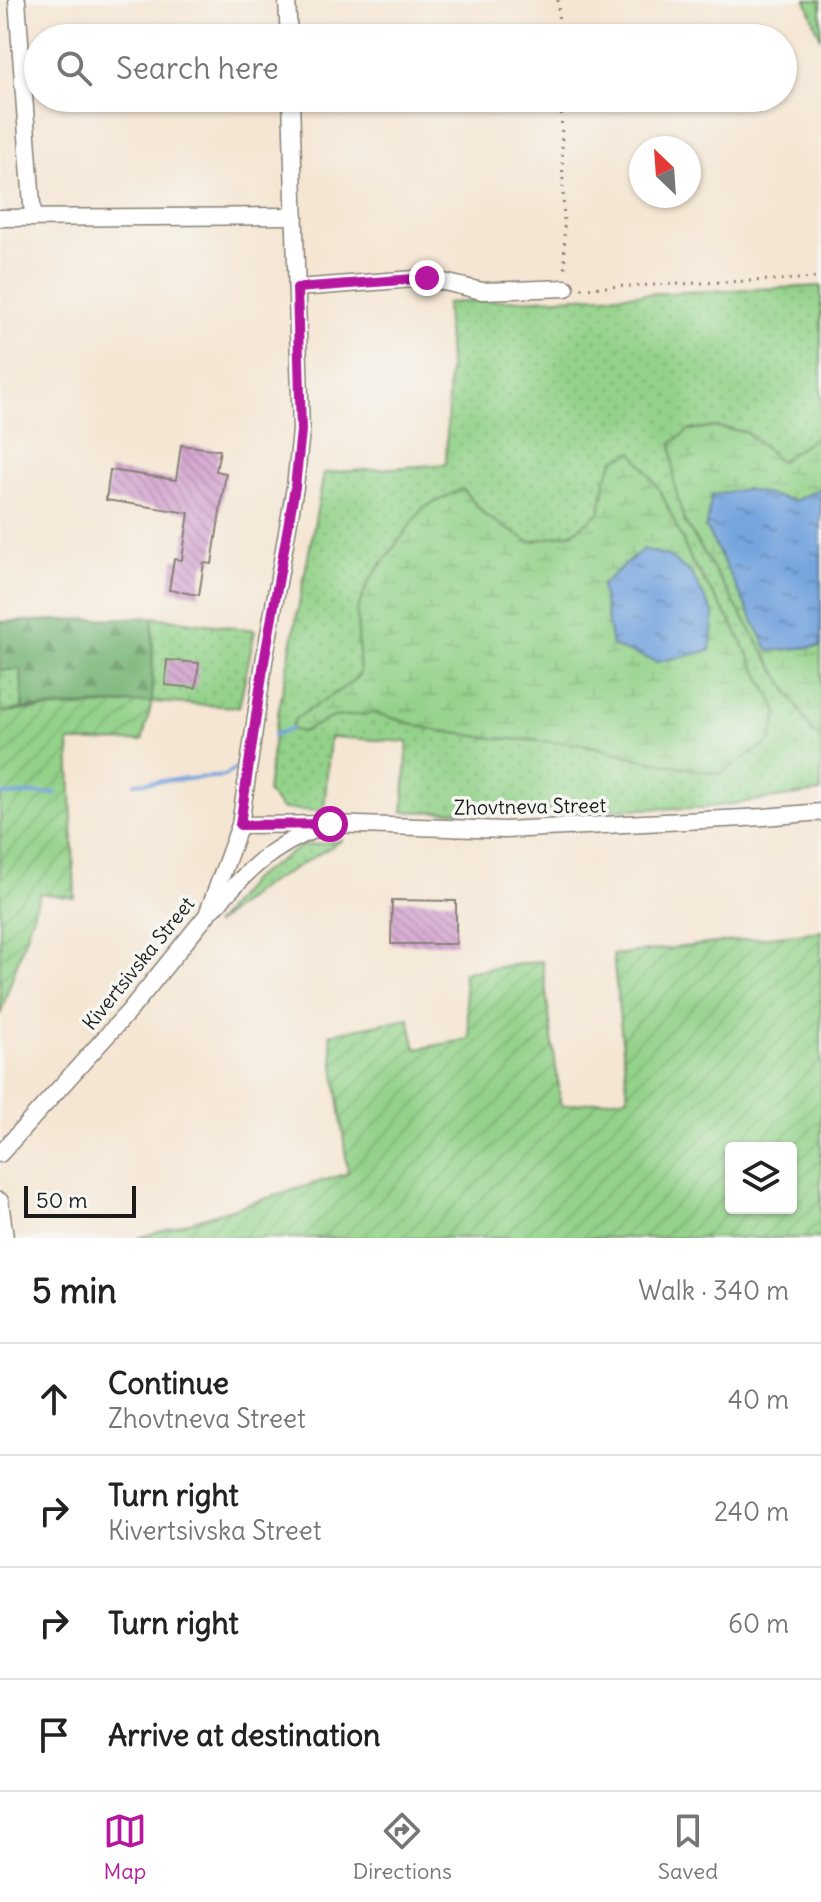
<!DOCTYPE html>
<html lang="en">
<head>
<meta charset="utf-8">
<style>
  :root { --surface:#fff; --page:#f2f2f2; --text:#222; --muted:#767676; --line:#e0e0e0; --accent:#b5179e }
  body { margin:0; font-family:Delius,sans-serif; background:var(--page); color:var(--text) }
  .controls { position:absolute; right:24px; bottom:24px; display:grid; overflow:hidden; border-radius:8px; box-shadow:0 2px 6px #0004 }
  .controls button { width:72px; height:72px; display:grid; place-items:center; padding:0; border:0; border-bottom:2px solid var(--line); background:var(--surface); color:var(--text); font:40px sans-serif }
  .compass { position:absolute; left:629px; top:136px; width:72px; height:72px; border-radius:50%; background:var(--surface); box-shadow:0 2px 6px #0004; rotate:335deg }
  .scale { position:absolute; left:24px; bottom:20px; width:112px; box-sizing:border-box; padding-left:8px; border:4px solid #1c1c1c; border-top:0; font-size:22px; line-height:28px; white-space:nowrap; color:#1c1c1c; -webkit-text-stroke:6px #f6f6f2; paint-order:stroke }
  .stop { position:absolute; width:24px; height:24px; margin:-18px; border:6px solid #b5179e; border-radius:50%; background:#fff }
  .stop.end { background:#b5179e; border-color:#fff; box-shadow:0 2px 8px #0008 }
  .list { margin:0; padding:0; list-style:none }
  h2 { display:flex; justify-content:space-between; align-items:center; height:104px; margin:0; padding:0 32px; font-size:34px }
  h2 small { font-size:26px; font-weight:400; color:var(--muted) }
  .list li { display:grid; grid-template-columns:52px 1fr auto; gap:24px; align-items:center; box-sizing:border-box; height:112px; padding:0 32px; border-top:2px solid var(--line) }
  .list b { display:block; font-size:30px; white-space:nowrap }
  .list p { margin:0; font-size:26px; white-space:nowrap; color:var(--muted) }
  .list em { font-size:26px; font-style:normal; color:var(--muted) }
  .icon { flex:none; width:44px; height:44px; fill:none; stroke:currentColor; stroke-width:2; stroke-linecap:round; stroke-linejoin:round }
  .map { position:relative; flex:none; width:821px; height:1238px; overflow:hidden }
  .search { position:absolute; background:var(--surface); box-shadow:0 2px 6px #0004; left:24px; right:24px; top:24px; height:88px; display:flex; align-items:center; gap:20px; box-sizing:border-box; padding:0 28px; border-radius:44px; color:var(--muted); font-size:30px }
  .sheet { height:552px; background:var(--surface) }
  nav { display:flex; justify-content:space-around; align-items:center; box-sizing:border-box; height:112px; border-top:2px solid var(--line); background:var(--surface); font-size:22px; color:var(--muted) }
  nav a { display:grid; justify-items:center; gap:4px }
  nav .on { color:var(--accent) }
  .map>svg:first-child { display:block }
</style>
</head>
<body>
<div class="map">
<svg width="821" height="1238" viewBox="0 0 821 1238">
  <defs>
    <pattern id="grass-dots" width="8" height="8" patternUnits="userSpaceOnUse" patternTransform="scale(2)"><rect width="8" height="8" fill="#93d289"/><path d="M2 2h.1M6 6h.1" fill="none" stroke="#7eb476" stroke-width="1.8" stroke-linecap="round"/></pattern>
    <pattern id="forest-firs" width="22" height="20" patternUnits="userSpaceOnUse" patternTransform="scale(2)"><rect width="22" height="20" fill="#76b475"/><path d="M5 1l3.5 6h-7zM16 11l3.5 6h-7z" fill="#60925f"/></pattern>
    <pattern id="wetland-marsh" width="20" height="14" patternUnits="userSpaceOnUse" patternTransform="scale(2)"><rect width="20" height="14" fill="#93d289"/><path d="M1 5h8M5 5V1M11 12h8M15 12V8" fill="none" stroke="#7eb476"/></pattern>
    <pattern id="garden-furrows" width="10" height="10" patternUnits="userSpaceOnUse" patternTransform="scale(2)"><rect width="10" height="10" fill="#93d289"/><path d="M-1 1l2-2M0 10L10 0M9 11l2-2" fill="none" stroke="#7eb476"/></pattern>
    <pattern id="water-ripples" width="26" height="14" patternUnits="userSpaceOnUse" patternTransform="scale(2)"><rect width="26" height="14" fill="#74a4de"/><path d="M2 4q2-2 4 0t4 0M15 11q2-2 4 0t4 0" fill="none" stroke="#5e85b3"/></pattern>
    <pattern id="building-back-hatch" width="6" height="6" patternUnits="userSpaceOnUse" patternTransform="scale(2)"><rect width="6" height="6" fill="#d09bcb"/><path d="M-1 5l2 2M0 0l6 6M5-1l2 2" fill="none" stroke="#a87ea4"/></pattern>
  </defs>
  <rect width="100%" height="100%" fill="#f6f6f2"/>
  <filter id="ink" filterUnits="userSpaceOnUse"><feTurbulence type="fractalNoise" baseFrequency=".0125" numOctaves="2"/><feDisplacementMap in="SourceGraphic" scale="16" xChannelSelector="R" yChannelSelector="G"/><feConvolveMatrix kernelMatrix="1 2 1 2 8 2 1 2 1" color-interpolation-filters="sRGB"/></filter>
  <filter id="wash" filterUnits="userSpaceOnUse"><feTurbulence type="fractalNoise" baseFrequency=".006" numOctaves="4" result="noise"/><feDisplacementMap in="SourceGraphic" scale="32" xChannelSelector="R" yChannelSelector="G"/><feGaussianBlur stdDeviation="1.8" result="paint"/><feColorMatrix in="noise" values="0 0 0 0 0 0 0 0 0 0 0 0 0 0 0 0 0 1.4 0 .05"/><feComposite in="paint" operator="in"/></filter>
  <g filter="url(#wash)">
    <rect width="100%" height="100%" fill="#f5e6d3"/>
    <g fill="url(#grass-dots)" stroke="#587752" stroke-width="2" fill-rule="evenodd">
      <path d="M 806,0 L 821,0 L 821,39 Z"/>
      <path d="M 821,286 L 821,434 L 780,461 L 746,432 L 716,427 L 689,430 L 684,520 L 814,734 L 821,736 L 821,792 L 702,808 L 403,812 L 408,742 L 330,737 L 324,811 L 281,809 L 267,792 L 274,735 L 324,473 L 446,464 L 449,367 L 446,303 ZM 606,478 L 679,537 L 692,562 L 733,625 L 778,712 L 720,774 L 645,760 L 583,744 L 483,737 L 434,730 L 375,713 L 333,717 L 349,684 L 360,674 L 357,611 L 462,489 L 486,516 L 530,542 L 572,533 L 600,512 Z"/>
      <path d="M 153,617 L 255,630 L 239,707 L 152,702 Z"/>
      <path d="M 21,669 L 23,709 L 0,712 L 0,670 Z"/>
      <path d="M 343,840 L 262,887 L 214,925 L 252,879 L 300,847 Z"/>
    </g>
    <path fill="url(#forest-firs)" stroke="#496848" stroke-width="2" d="M 153,617 L 152,702 L 23,709 L 21,670 L 0,670 L 0,622 Z"/>
    <g fill="url(#wetland-marsh)" stroke="#587752" stroke-width="2">
      <path d="M 716,427 L 746,432 L 780,461 L 821,434 L 821,488 L 794,501 L 745,489 L 769,651 L 821,646 L 821,736 L 814,734 L 684,520 L 674,484 L 672,443 L 689,430 Z"/>
      <path d="M 633,452 L 661,492 L 692,562 L 733,625 L 778,712 L 771,741 L 720,774 L 645,760 L 583,744 L 483,737 L 434,730 L 375,713 L 333,717 L 302,732 L 291,729 L 295,719 L 349,684 L 360,674 L 357,611 L 369,581 L 423,508 L 462,489 L 486,516 L 530,542 L 572,533 L 600,512 L 606,478 L 614,460 Z"/>
    </g>
    <g fill="url(#garden-furrows)" stroke="#587752" stroke-width="2" fill-rule="evenodd">
      <path d="M 152,702 L 142,741 L 69,742 L 75,898 L 40,893 L 0,1015 L 0,712 Z"/>
      <path d="M 821,931 L 821,1238 L 138,1238 L 348,1173 L 330,1034 L 409,1018 L 416,1049 L 470,1039 L 463,972 L 542,961 L 561,1106 L 628,1097 L 613,955 ZM 731,1148 L 791,1148 L 791,1208 L 731,1208 Z"/>
    </g>
    <g fill="url(#water-ripples)" stroke="#48607d" stroke-width="2">
      <path d="M 821,488 L 821,646 L 769,651 L 706,528 L 712,495 L 745,489 L 794,501 Z"/>
      <path d="M 643,549 L 668,556 L 691,573 L 714,614 L 710,651 L 657,662 L 612,646 L 601,585 Z"/>
    </g>
    <g fill="none" stroke-linecap="round" stroke-linejoin="round">
      <g stroke="#74a4de" stroke-width="4">
        <path d="M 274,735 L 291,729"/>
        <path d="M 135,783 L 225,776 L 240,765"/>
        <path d="M 0,795 L 56,793"/>
      </g>
    </g>
    <g id="blocks">
      <g fill="url(#building-back-hatch)">
        <path d="M 181,445 L 220,450 L 216,471 L 226,473 L 212,564 L 204,563 L 199,595 L 169,590 L 174,559 L 182,560 L 189,513 L 106,500 L 110,470 L 176,480 Z"/>
        <path d="M 167,660 L 199,663 L 196,688 L 165,685 Z"/>
        <path d="M 392,900 L 456,901 L 456,944 L 391,944 Z"/>
      </g>
    </g>
  </g>
  <g filter="url(#ink)">
    <use href="#blocks" fill-opacity="0" stroke="#888178" stroke-width="2"/>
    <g fill="none" stroke-linecap="round" stroke-linejoin="round">
      <g stroke="#888178" stroke-width="19">
        <g id="minor">
          <path d="M 17,0 L 33,218"/>
          <path d="M 287,0 L 289,38"/>
          <path d="M 0,218 L 295,216"/>
          <path d="M 297,288 L 427,278 L 482,291 L 566,288"/>
          <path d="M 240,825 L 330,824 L 505,830 L 764,817 L 821,812"/>
          <path d="M 214,908 C 246,872 271,846 317,829"/>
          <path d="M 0,1154 L 130,1010 L 207,915 L 240,825 L 264,662 L 295,487 L 301,431 L 291,98"/>
          <path d="M 0,1201 L 5,1238"/>
        </g>
      </g>
      <g stroke="#888178" stroke-width="3" stroke-dasharray="2 6" stroke-linecap="butt">
        <path d="M 558,0 L 559,38"/>
        <path d="M 561,98 L 565,272"/>
        <path d="M 581,288 L 821,278"/>
      </g>
      <use href="#minor" stroke="#fff" stroke-width="16"/>
    </g>
  </g>
  <g fill="none" stroke-linecap="round" stroke-linejoin="round" filter="url(#ink)">
    <path stroke="#b5179e" stroke-width="10" d="M 330,824 L 240,825 L 264,662 L 295,487 L 301,431 L 297,288 L 427,278"/>
  </g>
  <g text-anchor="middle" dominant-baseline="central" stroke-width="7" stroke-linejoin="round" paint-order="stroke">
    <g font-size="20" fill="#1c1c1c" stroke="#f6f6f2">
      <text transform="translate(530 806) rotate(-1)">Zhovtneva Street</text>
      <text transform="translate(138 963) rotate(-51)">Kivertsivska Street</text>
    </g>
  </g>
</svg>
<div class="controls">
<button><svg class="icon" aria-label="layers" viewBox="0 0 24 24"><path d="M12 4l9 5-9 5-9-5zM3 14l9 5 9-5"/></svg></button>
</div>
<svg class="compass" viewBox="-18 -18 36 36"><path d="M0-13l5 13h-10z" fill="#e53935"/><path d="M0 13l5-13h-10z" fill="#767676"/></svg>
<div class="scale">50 m</div>
<div class="stop" style="left:330px;top:824px"></div>
<div class="stop end" style="left:427px;top:278px"></div>
<div class="search"><svg class="icon" aria-label="search" viewBox="0 0 24 24"><circle cx="10" cy="10" r="6"/><path d="M15 15l6 6"/></svg>Search here</div>
</div>
<section class="sheet">
<h2>5 min<small>Walk · 340 m</small></h2>
<ul class="list">
<li><svg class="icon" aria-label="ahead" viewBox="0 0 24 24"><path d="M12 20V5M6 11l6-6 6 6"/></svg><div><b>Continue</b><p>Zhovtneva Street</p></div><em>40 m</em></li>
<li><svg class="icon" aria-label="right" viewBox="0 0 24 24"><path d="M7 20v-9h11M14 6l5 5-5 5"/></svg><div><b>Turn right</b><p>Kivertsivska Street</p></div><em>240 m</em></li>
<li><svg class="icon" aria-label="right" viewBox="0 0 24 24"><path d="M7 20v-9h11M14 6l5 5-5 5"/></svg><div><b>Turn right</b></div><em>60 m</em></li>
<li><svg class="icon" aria-label="arrive" viewBox="0 0 24 24"><path d="M6 21V4h12l-3 4 3 4H6"/></svg><div><b>Arrive at destination</b></div></li>
</ul>
</section>
<nav>
<a class="on"><svg class="icon" aria-label="map" viewBox="0 0 24 24"><path d="M3 6l6-2 6 2 6-2v14l-6 2-6-2-6 2zM9 4v14M15 6v14"/></svg>Map</a>
<a><svg class="icon" aria-label="directions" viewBox="0 0 24 24"><path d="M12 3l9 9-9 9-9-9zM9 14v-3h6M13 9l2 2-2 2"/></svg>Directions</a>
<a><svg class="icon" aria-label="saved" viewBox="0 0 24 24"><path d="M7 4h10v16l-5-4-5 4z"/></svg>Saved</a>
</nav>
</body>
</html>
